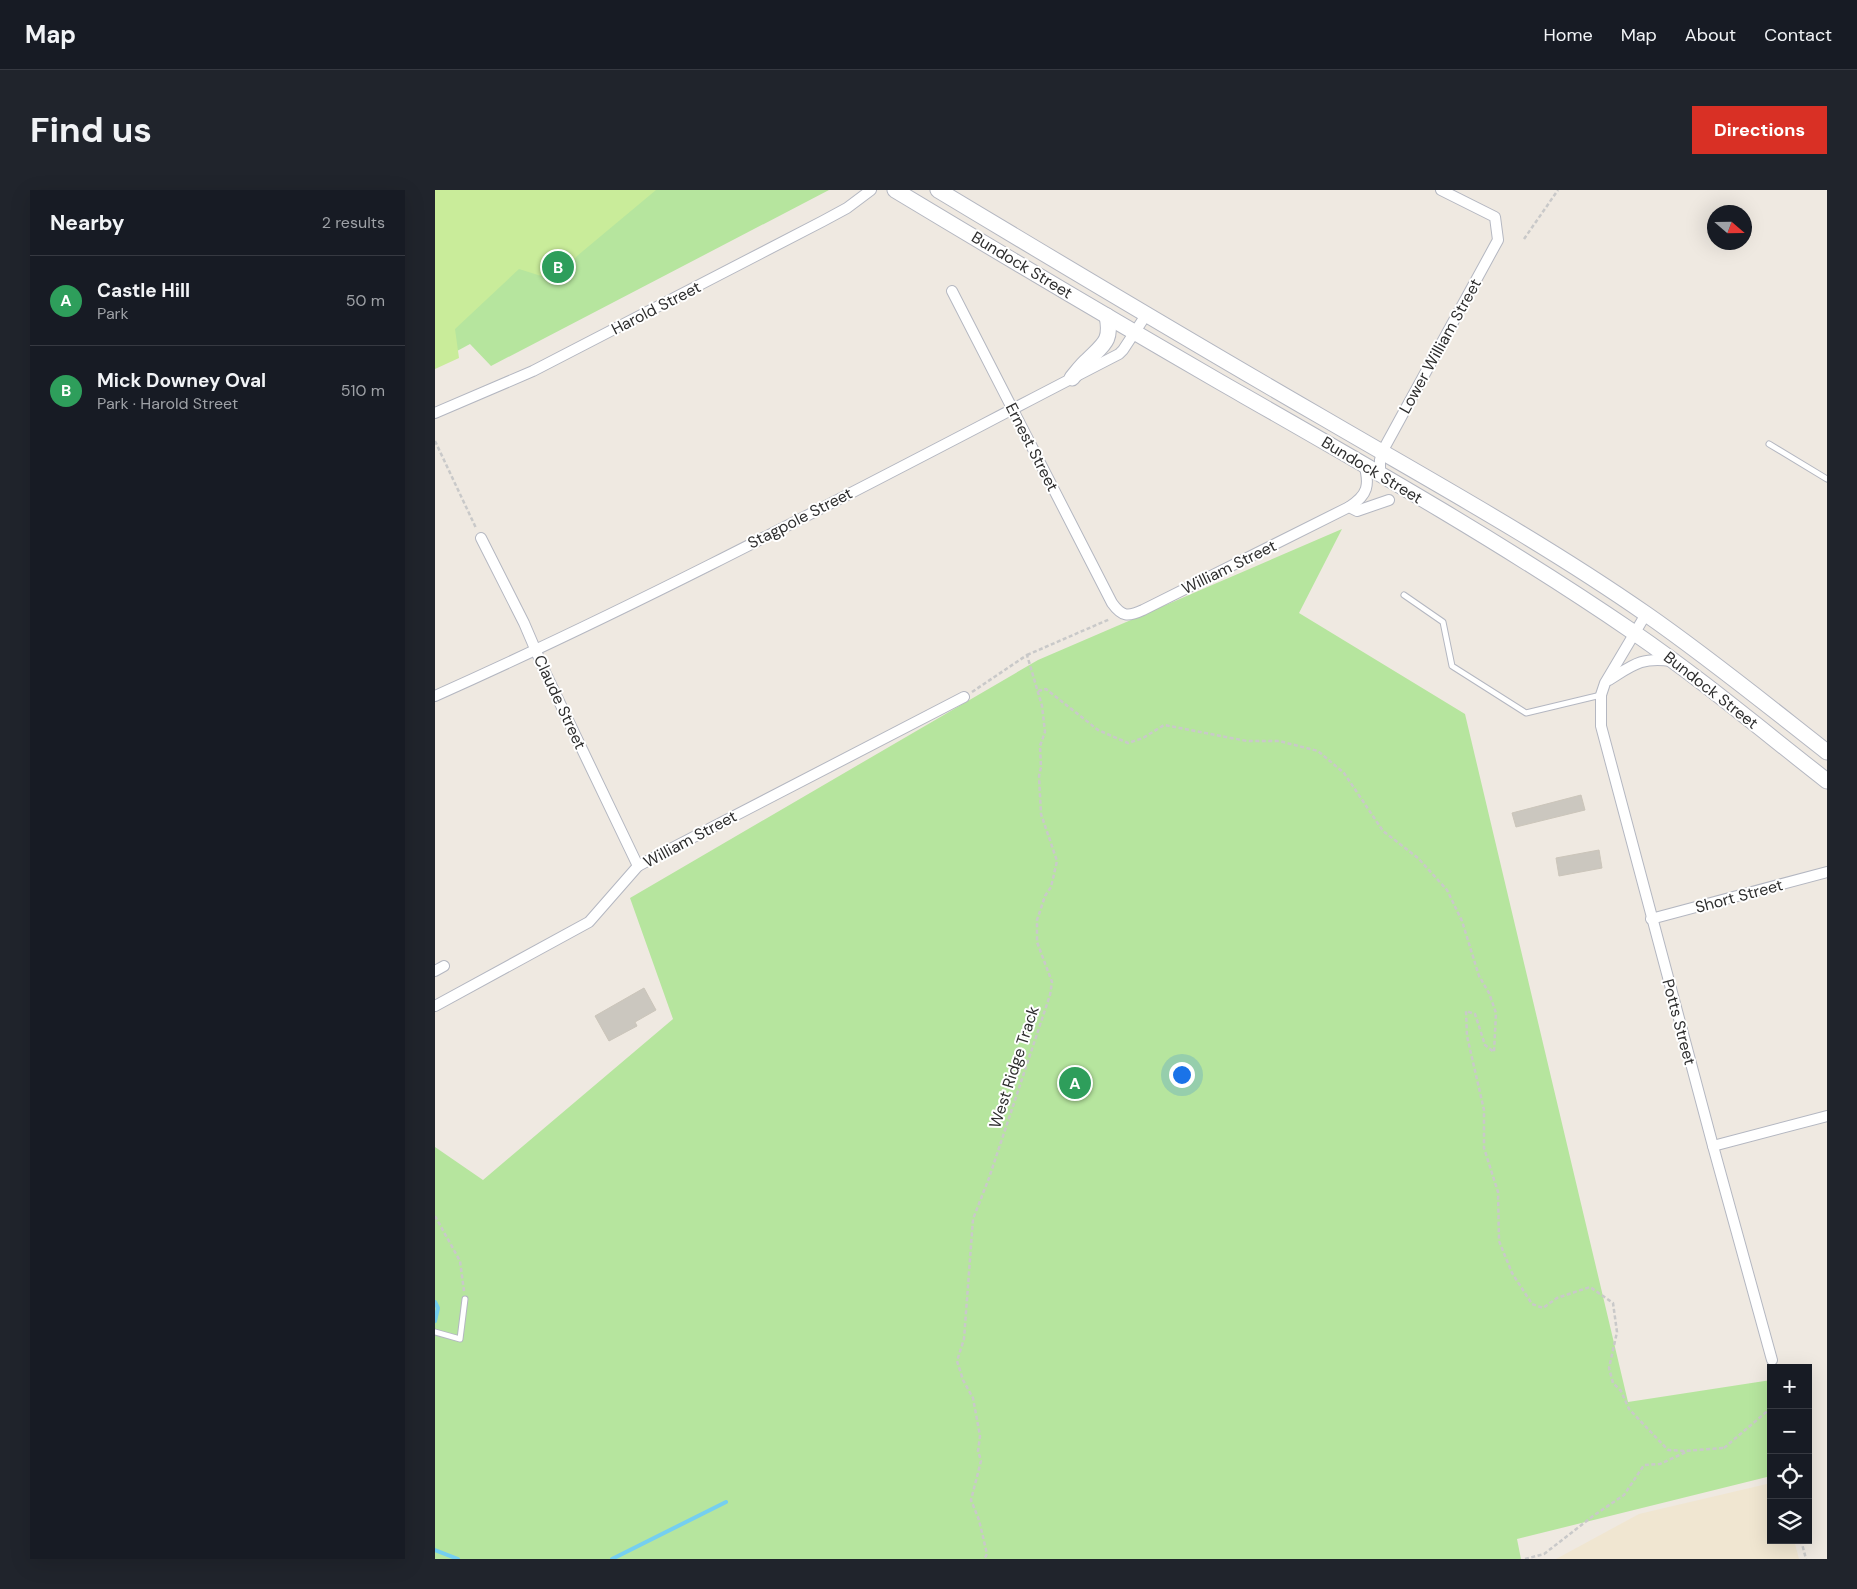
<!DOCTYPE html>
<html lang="en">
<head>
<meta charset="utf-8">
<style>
  :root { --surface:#171b24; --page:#20242c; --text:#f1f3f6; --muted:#9ea1a6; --line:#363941; --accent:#d93025 }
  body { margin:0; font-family:"DM Sans",sans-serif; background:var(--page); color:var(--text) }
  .controls { position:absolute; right:15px; bottom:15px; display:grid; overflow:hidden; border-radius:0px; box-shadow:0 5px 20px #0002 }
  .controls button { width:45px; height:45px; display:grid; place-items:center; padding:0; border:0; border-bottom:1px solid var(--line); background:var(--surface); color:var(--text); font:25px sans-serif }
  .compass { position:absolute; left:1272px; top:15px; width:45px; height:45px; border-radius:50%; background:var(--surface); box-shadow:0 5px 20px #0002; rotate:110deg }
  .you { position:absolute; left:746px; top:884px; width:18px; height:18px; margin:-12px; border:4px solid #fff; border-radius:50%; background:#1a73e8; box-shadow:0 0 0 8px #1a73e833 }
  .badge { display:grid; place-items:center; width:32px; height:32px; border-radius:50%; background:var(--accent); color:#fff; font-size:16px; font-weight:700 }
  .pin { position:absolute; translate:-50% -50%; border:2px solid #fff; box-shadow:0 1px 5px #0006 }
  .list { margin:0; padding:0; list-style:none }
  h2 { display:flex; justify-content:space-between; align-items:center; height:65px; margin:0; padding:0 20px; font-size:21px }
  h2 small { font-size:16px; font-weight:400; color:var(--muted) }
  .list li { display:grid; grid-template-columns:32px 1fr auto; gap:15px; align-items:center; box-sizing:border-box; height:90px; padding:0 20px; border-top:1px solid var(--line) }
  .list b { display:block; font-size:19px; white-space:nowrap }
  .list p { margin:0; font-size:16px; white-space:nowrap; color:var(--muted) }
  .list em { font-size:16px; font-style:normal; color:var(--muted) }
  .icon { flex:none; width:28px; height:28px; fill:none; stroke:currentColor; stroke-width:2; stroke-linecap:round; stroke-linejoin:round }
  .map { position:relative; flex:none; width:1392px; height:1369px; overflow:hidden; border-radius:0px }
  header { display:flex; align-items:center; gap:30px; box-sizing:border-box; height:70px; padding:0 25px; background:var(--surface); border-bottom:1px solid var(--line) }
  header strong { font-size:24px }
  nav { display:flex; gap:28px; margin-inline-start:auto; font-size:18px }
  .intro { display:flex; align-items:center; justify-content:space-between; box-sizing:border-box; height:120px; padding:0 30px }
  h1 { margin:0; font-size:35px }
  .button { padding:12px 22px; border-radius:0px; background:var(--accent); color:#fff; font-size:18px; font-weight:700 }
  main { display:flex; gap:30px; padding:0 30px }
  aside { flex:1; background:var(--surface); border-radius:0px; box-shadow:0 5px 20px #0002 }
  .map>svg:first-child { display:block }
</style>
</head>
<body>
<header>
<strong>Map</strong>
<nav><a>Home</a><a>Map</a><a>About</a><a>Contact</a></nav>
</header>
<div class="intro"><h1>Find us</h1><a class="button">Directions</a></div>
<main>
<aside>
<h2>Nearby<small>2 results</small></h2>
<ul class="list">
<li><span class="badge" style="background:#2e9e5b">A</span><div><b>Castle Hill</b><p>Park</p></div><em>50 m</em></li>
<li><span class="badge" style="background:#2e9e5b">B</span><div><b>Mick Downey Oval</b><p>Park · Harold Street</p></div><em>510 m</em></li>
</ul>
</aside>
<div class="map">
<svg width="1392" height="1369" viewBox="0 0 1392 1369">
  <rect width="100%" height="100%" fill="#efe9e1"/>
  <path fill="#f0e6d1" d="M 1336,1293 L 1336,1350 L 1359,1350 L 1364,1369 L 1121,1369 L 1204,1324 Z"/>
  <g fill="#b6e59e">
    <path d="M 0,0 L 394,0 L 56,176 L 35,154 L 0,173 Z"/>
    <path d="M 907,339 L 864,423 L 1030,524 L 1193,1212 L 1336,1190 L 1336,1286 L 1082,1349 L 1086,1369 L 0,1369 L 0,957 L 48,990 L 238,829 L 195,708 L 603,470 Z"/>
  </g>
  <path fill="#c9ec9a" d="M 0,0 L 221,0 L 142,66 L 122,91 L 84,79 L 20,139 L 24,168 L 0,179 Z"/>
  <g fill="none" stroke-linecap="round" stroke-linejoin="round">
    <g stroke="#75cff0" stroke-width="4">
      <path d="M 0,1112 L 3,1118 L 0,1131"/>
      <path d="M 0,1360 L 23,1369"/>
      <path d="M 177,1369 L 291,1312"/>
    </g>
  </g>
  <g fill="#cbc7bf" stroke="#cbc5ba">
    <path d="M 1146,605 L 1150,620 L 1081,637 L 1077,623 Z"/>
    <path d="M 1164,660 L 1167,678 L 1124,686 L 1121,668 Z"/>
    <path d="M 209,798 L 221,820 L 200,832 L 202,836 L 174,851 L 160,826 Z"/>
  </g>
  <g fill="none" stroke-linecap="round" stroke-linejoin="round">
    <g stroke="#b4b7c1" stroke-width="7">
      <g id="service">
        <path d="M 1334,254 L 1392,289"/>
        <path d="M 969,405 L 1008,432 L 1017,476 L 1091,523 L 1166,505"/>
        <path d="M 0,1142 L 25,1149 L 30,1109"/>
      </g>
    </g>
    <g stroke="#b4b7c1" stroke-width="12">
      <g id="minor">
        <path d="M 517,101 L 677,413 C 687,427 693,427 708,420 L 914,317 L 922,321 L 954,310"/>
        <path d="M 0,223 L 98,181 L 388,31 L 412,18 L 436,0"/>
        <path d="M 945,284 L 945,270 L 947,262 L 1063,50 L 1060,27 L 1006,0"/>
        <path d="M 914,317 C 933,305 935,295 929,274"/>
        <path d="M 46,348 L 89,433 L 110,482 L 203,676"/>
        <path d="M 1211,424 L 1170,493 L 1166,505 L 1166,536 L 1278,956 L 1337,1170"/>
        <path d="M 1174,490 C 1198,475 1206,467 1236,471"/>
        <path d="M 0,506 C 233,402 457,281 684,164 L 688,160 L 711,125"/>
        <path d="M 1216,729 L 1392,682"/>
        <path d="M 0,781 L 9,776"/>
        <path d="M 0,816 L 154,732 L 203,676 L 220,667 L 529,507"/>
        <path d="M 1278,956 L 1392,926"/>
      </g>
    </g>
    <g stroke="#b4b7c1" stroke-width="17">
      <g id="secondary">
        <path d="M 460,0 C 568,65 676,129 785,192 C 925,272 1065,351 1198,442 C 1265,488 1328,541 1392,591"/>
        <path d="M 503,0 C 631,77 760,154 890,229 C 998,292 1109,353 1211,424 C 1273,467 1332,515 1392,562"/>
        <path d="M 637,188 C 642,182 647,175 653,170 C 669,154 677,151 672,126"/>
      </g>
    </g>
    <g stroke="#c9c9c9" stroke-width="2.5" stroke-dasharray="4 2.5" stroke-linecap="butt">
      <path d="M 1089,49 L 1123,0"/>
      <path d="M 0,251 L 41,338"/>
      <path d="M 592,465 L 675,429"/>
      <path d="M 603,501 L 611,499 L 663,540 L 693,553 L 708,548 L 729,535 L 812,551 L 844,551 L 883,561 L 909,583 L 948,641 L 983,668 L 1012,700 L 1027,731 L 1044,786 L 1054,803 L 1061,823 L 1059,862 L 1050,855 L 1040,824 L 1031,821 L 1032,846 L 1049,920 L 1049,958 L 1063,1002 L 1064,1051 L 1077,1083 L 1097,1114 L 1108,1118 L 1122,1108 L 1155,1097 L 1178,1113 L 1182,1142 L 1174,1178 L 1178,1193 L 1186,1201 L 1194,1219 L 1233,1260 L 1249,1261 L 1288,1258"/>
      <path d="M 537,502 L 592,465 L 607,516 L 610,542 L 605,556 L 606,577 L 604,586 L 606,624 L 622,671 L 616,697 L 610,706 L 602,730 L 602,752 L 617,792 L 615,805 L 554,988 L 538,1029 L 529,1149 L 522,1171 L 528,1190 L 538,1208 L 545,1246 L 543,1261 L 546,1271 L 536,1310 L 544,1330 L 552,1364 L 549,1369"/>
      <path d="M 0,1026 L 25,1071 L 29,1101"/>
      <path d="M 1289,1258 L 1336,1218"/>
      <path d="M 1366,1350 L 1371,1369"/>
      <path d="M 1090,1369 L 1109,1364 L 1158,1326 L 1189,1305 L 1209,1275 L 1225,1274 L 1251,1262"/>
    </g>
    <use href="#service" stroke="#fff" stroke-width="5"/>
    <use href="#minor" stroke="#fff" stroke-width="10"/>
    <use href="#secondary" stroke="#fff" stroke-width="15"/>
  </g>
  <g text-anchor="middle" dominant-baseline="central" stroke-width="4" stroke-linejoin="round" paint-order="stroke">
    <g font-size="16" fill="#2e2e2e" stroke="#fff">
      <text transform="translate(587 75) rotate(31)">Bundock Street</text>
      <text transform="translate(221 118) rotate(-27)">Harold Street</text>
      <text transform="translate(1005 156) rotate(-61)">Lower William Street</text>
      <text transform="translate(597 257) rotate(63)">Ernest Street</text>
      <text transform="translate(937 280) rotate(31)">Bundock Street</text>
      <text transform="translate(365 328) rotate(-27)">Stagpole Street</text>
      <text transform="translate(794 377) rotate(-26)">William Street</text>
      <text transform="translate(1276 500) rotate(38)">Bundock Street</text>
      <text transform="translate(125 512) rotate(65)">Claude Street</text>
      <text transform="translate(255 649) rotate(-28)">William Street</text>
      <text transform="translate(1304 706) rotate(-15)">Short Street</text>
      <text transform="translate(1244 832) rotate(75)">Potts Street</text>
      <text transform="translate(579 877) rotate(-72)">West Ridge Track</text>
    </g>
  </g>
</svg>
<div class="controls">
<button>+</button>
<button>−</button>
<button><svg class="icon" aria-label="locate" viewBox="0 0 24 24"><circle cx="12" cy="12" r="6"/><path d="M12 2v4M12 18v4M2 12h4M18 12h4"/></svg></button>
<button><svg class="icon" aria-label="layers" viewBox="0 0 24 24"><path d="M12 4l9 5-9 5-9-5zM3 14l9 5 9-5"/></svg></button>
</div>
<svg class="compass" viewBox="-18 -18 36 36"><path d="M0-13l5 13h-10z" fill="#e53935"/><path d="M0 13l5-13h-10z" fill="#9ea1a6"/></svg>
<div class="you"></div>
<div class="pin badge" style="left:640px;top:893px;background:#2e9e5b">A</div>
<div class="pin badge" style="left:123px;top:77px;background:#2e9e5b">B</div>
</div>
</main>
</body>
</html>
